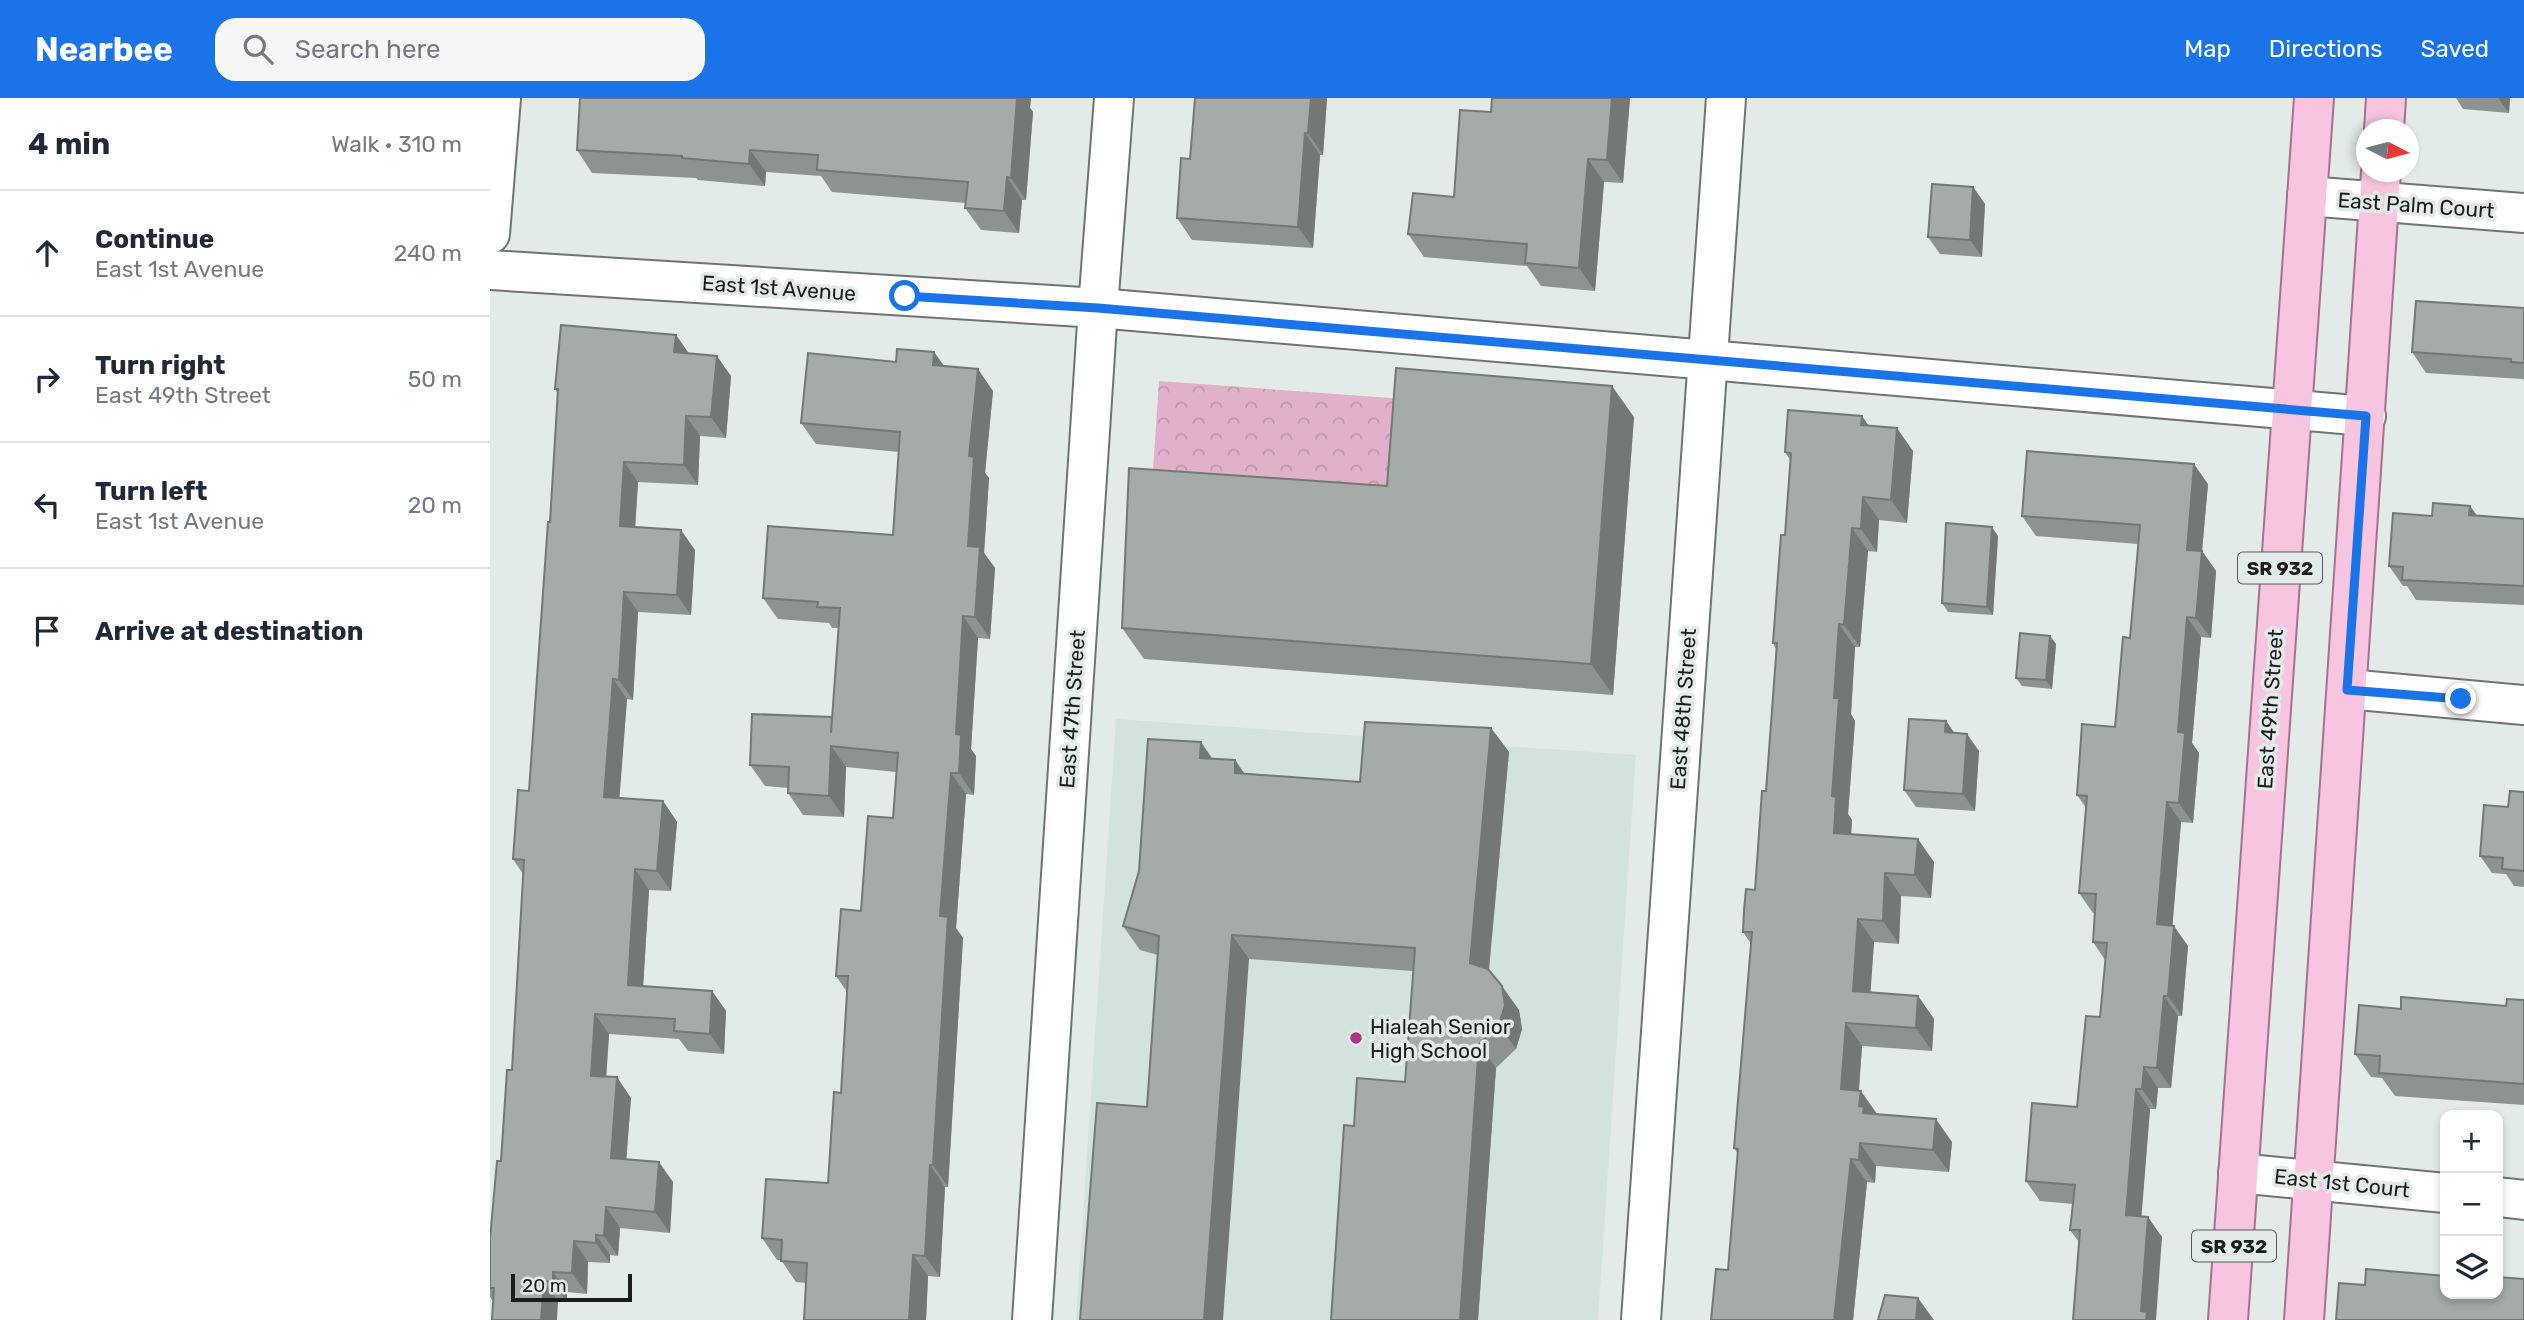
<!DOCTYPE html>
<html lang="en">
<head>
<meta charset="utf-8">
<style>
  :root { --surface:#fff; --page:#f6f6f7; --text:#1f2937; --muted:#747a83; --line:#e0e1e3; --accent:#1a73e8 }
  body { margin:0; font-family:Rubik,sans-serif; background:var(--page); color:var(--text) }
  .controls { position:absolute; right:21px; bottom:21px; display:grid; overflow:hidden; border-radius:14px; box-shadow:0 4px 10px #0003 }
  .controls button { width:63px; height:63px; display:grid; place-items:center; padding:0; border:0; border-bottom:2px solid var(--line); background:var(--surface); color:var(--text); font:35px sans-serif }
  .compass { position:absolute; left:1866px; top:21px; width:63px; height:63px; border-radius:50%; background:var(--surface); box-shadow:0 4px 10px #0003; rotate:96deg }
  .scale { position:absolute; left:21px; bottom:18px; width:121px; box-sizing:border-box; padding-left:7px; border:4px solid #1a1d1c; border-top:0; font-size:19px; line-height:24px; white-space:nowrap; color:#1a1d1c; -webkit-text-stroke:5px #e3ebe9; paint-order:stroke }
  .stop { position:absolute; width:21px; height:21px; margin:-16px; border:5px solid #1a73e8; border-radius:50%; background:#fff }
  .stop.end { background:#1a73e8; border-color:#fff; box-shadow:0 2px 7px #0008 }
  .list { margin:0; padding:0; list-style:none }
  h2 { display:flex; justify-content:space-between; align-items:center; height:91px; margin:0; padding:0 28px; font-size:30px }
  h2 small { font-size:23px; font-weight:400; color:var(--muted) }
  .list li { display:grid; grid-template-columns:46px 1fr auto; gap:21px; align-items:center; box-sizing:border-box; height:126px; padding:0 28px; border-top:2px solid var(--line) }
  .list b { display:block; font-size:26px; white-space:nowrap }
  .list p { margin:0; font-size:23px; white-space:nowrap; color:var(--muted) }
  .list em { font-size:23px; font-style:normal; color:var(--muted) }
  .icon { flex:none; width:38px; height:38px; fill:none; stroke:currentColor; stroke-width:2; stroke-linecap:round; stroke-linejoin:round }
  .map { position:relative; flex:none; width:2034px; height:1222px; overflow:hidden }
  header { display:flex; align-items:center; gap:42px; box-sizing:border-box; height:98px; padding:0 35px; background:var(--accent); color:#fff }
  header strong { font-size:33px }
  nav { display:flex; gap:38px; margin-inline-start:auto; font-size:24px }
  .search { width:490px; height:63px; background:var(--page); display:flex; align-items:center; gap:18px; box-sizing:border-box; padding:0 24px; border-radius:21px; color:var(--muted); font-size:26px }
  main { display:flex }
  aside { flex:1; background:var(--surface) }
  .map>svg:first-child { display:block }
</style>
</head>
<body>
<header>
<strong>Nearbee</strong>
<div class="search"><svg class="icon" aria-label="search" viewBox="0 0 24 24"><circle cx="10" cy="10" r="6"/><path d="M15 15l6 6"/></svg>Search here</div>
<nav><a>Map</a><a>Directions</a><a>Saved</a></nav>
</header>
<main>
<aside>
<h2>4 min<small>Walk · 310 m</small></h2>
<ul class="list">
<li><svg class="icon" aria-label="ahead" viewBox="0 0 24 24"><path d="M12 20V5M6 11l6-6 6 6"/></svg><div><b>Continue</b><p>East 1st Avenue</p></div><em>240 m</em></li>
<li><svg class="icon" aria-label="right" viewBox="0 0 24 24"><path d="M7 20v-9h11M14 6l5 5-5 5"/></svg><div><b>Turn right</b><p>East 49th Street</p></div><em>50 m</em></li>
<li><svg class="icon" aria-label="left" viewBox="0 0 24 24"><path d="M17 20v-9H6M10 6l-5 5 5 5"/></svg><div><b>Turn left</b><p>East 1st Avenue</p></div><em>20 m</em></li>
<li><svg class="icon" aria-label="arrive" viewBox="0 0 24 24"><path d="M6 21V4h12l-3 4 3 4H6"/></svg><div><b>Arrive at destination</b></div></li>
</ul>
</aside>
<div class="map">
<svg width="2034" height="1222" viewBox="0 0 2034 1222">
  <defs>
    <pattern id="park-crowns" width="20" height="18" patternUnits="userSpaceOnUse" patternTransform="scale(1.75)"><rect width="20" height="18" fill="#e1b0ca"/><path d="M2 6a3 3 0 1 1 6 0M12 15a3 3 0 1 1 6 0" fill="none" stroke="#c097ad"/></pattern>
  </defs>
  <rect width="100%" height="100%" fill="#e3ebe9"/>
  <path fill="#d2e3de" d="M 626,621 L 1146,657 L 1108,1222 L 586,1222 Z"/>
  <path fill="url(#park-crowns)" d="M 669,283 L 928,302 L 919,420 L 661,401 Z"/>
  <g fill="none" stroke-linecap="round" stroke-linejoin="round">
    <g stroke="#6d7472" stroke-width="42">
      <g id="street">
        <path d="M 1817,98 L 2034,115"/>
        <path d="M 0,136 L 11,0"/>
        <path d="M 0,172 L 608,210 L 1876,318"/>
        <path d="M 1857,591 L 2034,607"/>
        <path d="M 1748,1075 L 1955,1095"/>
        <path d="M 2008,1099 L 2034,1102"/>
        <path d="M 542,1222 L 608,210 L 624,0"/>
        <path d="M 1151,1222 L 1236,0"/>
      </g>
    </g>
    <g stroke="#a6718e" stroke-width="42">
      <g id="primary">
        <path d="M 1894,32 L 1896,0"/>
        <path d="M 1738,1222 L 1824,0"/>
        <path d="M 1814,1222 L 1891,74"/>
      </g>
    </g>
    <use href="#street" stroke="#fff" stroke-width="38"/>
    <use href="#primary" stroke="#f7c5e0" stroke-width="38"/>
  </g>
  <g fill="#8d9391">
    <path d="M 90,0 L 541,0 L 540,10 L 543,14 L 536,102 L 532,102 L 529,135 L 491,132 L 475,110 L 476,105 L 342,94 L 331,78 L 276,74 L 275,88 L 208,82 L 206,80 L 102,75 L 87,52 Z"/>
    <path d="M 705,0 L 837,0 L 833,57 L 830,57 L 823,150 L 702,142 L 687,120 L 700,61 Z"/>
    <path d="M 1140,0 L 1133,85 L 1114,84 L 1105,193 L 1051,188 L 1037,168 L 934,159 L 918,136 L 964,99 L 1001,14 Z"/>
    <path d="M 1966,0 L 2020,0 L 2019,15 L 1973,11 Z"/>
    <path d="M 1483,89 L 1495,106 L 1492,159 L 1450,156 L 1438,139 Z"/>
    <path d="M 2034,210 L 2034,283 L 2033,281 L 1936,275 L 1922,254 Z"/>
    <path d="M 186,237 L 198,255 L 241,278 L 236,340 L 210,338 L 208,387 L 148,384 L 145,429 L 205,452 L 201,517 L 148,514 L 143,602 L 137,601 L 129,700 L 173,703 L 187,724 L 181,793 L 159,792 L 153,888 L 222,893 L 236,913 L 234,956 L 198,953 L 189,941 L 119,936 L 116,979 L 141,1000 L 136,1061 L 183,1084 L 180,1135 L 130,1130 L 128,1158 L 120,1157 L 120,1165 L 98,1164 L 97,1196 L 77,1194 L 77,1204 L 3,1203 L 0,1199 L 0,1141 L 11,1063 L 22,972 L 33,776 L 23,761 L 39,693 L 60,424 L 68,296 L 65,291 Z"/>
    <path d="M 444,254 L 454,268 L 503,293 L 495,375 L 499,380 L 494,455 L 505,470 L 500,541 L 488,540 L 481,651 L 486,658 L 484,697 L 476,696 L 466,830 L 473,840 L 458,1089 L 455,1089 L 450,1179 L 438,1178 L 436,1222 L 314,1222 L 316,1185 L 306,1184 L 291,1162 L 287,1162 L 272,1140 L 338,1085 L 351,995 L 357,894 L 346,878 L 403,720 L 406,674 L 356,669 L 354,719 L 313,717 L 298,695 L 298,690 L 275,688 L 260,667 L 342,619 L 349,530 L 342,530 L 339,525 L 288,521 L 273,500 L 403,437 L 409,354 L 326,346 L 311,325 L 406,264 Z"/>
    <path d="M 1144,319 L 1123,597 L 654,561 L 632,530 L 897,388 Z"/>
    <path d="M 1379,328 L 1423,353 L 1417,425 L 1389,422 L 1387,454 L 1378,453 L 1370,549 L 1365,549 L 1361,616 L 1365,623 L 1358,716 L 1362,722 L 1361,736 L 1444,764 L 1441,800 L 1411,798 L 1409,846 L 1384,844 L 1380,895 L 1428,898 L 1444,921 L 1442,953 L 1372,948 L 1369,993 L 1387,1016 L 1462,1044 L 1459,1074 L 1386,1068 L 1385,1085 L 1377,1084 L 1363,1222 L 1221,1222 L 1238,1172 L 1248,1056 L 1244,1050 L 1261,846 L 1253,834 L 1265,792 L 1276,693 L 1286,551 L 1283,545 L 1295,437 L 1301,363 L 1295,354 Z"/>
    <path d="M 1718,386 L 1712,453 L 1726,473 L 1721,540 L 1711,539 L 1702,645 L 1709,655 L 1703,725 L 1691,724 L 1682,828 L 1698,848 L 1692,918 L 1688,918 L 1681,990 L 1668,990 L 1666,1011 L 1660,1011 L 1651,1118 L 1672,1139 L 1589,1144 L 1580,1132 L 1583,1106 L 1550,1103 L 1536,1083 L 1587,1009 L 1610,919 L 1615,862 L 1603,844 L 1605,815 L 1603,815 L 1589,795 L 1596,710 L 1587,697 L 1625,629 L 1640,540 L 1648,446 L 1546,438 L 1532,418 Z"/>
    <path d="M 1980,408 L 1987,418 L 2034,421 L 2034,507 L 1926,502 L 1917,488 L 1913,488 L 1899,468 L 1942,418 Z"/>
    <path d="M 1508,438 L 1503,517 L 1458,514 L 1452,505 Z"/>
    <path d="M 1560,538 L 1566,546 L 1562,591 L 1532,588 L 1526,580 Z"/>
    <path d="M 1456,623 L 1464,635 L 1489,653 L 1485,713 L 1426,709 L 1414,692 Z"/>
    <path d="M 1001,630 L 1019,654 L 999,873 L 1029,912 L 1032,931 L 1026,951 L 1006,970 L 988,1222 L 841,1222 L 864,1028 L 915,984 L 923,873 L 759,861 L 657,1009 L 668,857 L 650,852 L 633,828 L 722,661 L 745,662 L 754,675 L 870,684 Z"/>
    <path d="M 2034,694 L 2034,789 L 2024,788 L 2016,776 L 2002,775 L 1990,758 L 2018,709 Z"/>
    <path d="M 2034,902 L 2034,1007 L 1905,998 L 1892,980 L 1881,979 L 1865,956 L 1911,911 L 2016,908 Z"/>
  </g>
  <g fill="#737876">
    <path d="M 527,0 L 541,0 L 540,10 L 543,14 L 536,102 L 521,80 Z"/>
    <path d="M 821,0 L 837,0 L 833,57 L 818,35 Z"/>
    <path d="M 1122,0 L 1140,0 L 1133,85 L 1117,62 Z"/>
    <path d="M 2008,0 L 2020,0 L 2019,15 Z"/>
    <path d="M 815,35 L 830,57 L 823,150 L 808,129 Z"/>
    <path d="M 260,52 L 276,74 L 275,88 L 259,66 Z"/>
    <path d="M 1098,61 L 1114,84 L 1105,193 L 1089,170 Z"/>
    <path d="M 517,79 L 532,102 L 529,135 L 514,113 Z"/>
    <path d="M 1483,89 L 1495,106 L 1492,159 L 1480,142 Z"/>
    <path d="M 186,237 L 200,257 L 184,254 Z"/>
    <path d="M 444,254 L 459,275 L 443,267 Z"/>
    <path d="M 227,258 L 241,278 L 236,340 L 221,319 Z"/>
    <path d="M 488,271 L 503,293 L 495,375 L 499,380 L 494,455 L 505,470 L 500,541 L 485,519 L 478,448 L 479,358 Z"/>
    <path d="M 1122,288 L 1144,319 L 1123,597 L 1101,566 Z"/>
    <path d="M 196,318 L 210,338 L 208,387 L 194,367 Z"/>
    <path d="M 1372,318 L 1388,341 L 1371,327 Z"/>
    <path d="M 1407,330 L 1423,353 L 1417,425 L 1401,402 Z"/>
    <path d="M 134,364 L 148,384 L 144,448 L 130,428 Z"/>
    <path d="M 1704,366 L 1718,386 L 1712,453 L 1726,473 L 1721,540 L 1706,520 L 1697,452 Z"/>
    <path d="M 1373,399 L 1389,422 L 1387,454 L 1371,431 Z"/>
    <path d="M 1980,408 L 1994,428 L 1979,417 Z"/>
    <path d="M 1502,429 L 1508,438 L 1503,517 L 1497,509 Z"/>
    <path d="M 1362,430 L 1378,453 L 1370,549 L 1354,527 Z"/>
    <path d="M 191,432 L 205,452 L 201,517 L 187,497 Z"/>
    <path d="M 134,494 L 148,514 L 143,602 L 129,582 Z"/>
    <path d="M 473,518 L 488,540 L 481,651 L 486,658 L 484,697 L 469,675 L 466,636 Z"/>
    <path d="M 1697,519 L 1711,539 L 1702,645 L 1709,655 L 1703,725 L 1689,705 L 1688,634 Z"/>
    <path d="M 1349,526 L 1365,549 L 1361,616 L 1365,623 L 1358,716 L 1362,722 L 1360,757 L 1344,735 L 1342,698 L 1344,600 Z"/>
    <path d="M 1560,538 L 1566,546 L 1562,591 L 1556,582 Z"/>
    <path d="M 123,581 L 137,601 L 128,719 L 114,699 Z"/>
    <path d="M 1456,623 L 1468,640 L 1455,634 Z"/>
    <path d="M 1001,630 L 1019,654 L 997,889 L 980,865 Z"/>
    <path d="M 1477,636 L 1489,653 L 1485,713 L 1473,696 Z"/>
    <path d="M 711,644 L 728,669 L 710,660 Z"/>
    <path d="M 341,648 L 356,669 L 354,719 L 339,698 Z"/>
    <path d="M 745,662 L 762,687 L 745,675 Z"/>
    <path d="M 461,675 L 476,696 L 466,830 L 473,840 L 458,1089 L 443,1067 L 450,818 Z"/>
    <path d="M 173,703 L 187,724 L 181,793 L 167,773 Z"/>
    <path d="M 1677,704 L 1691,724 L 1681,846 L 1667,826 Z"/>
    <path d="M 1428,741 L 1444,764 L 1441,800 L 1425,777 Z"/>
    <path d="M 145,771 L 159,792 L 152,907 L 138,887 Z"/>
    <path d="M 1395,775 L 1411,798 L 1409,846 L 1393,823 Z"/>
    <path d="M 1368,821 L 1384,844 L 1379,916 L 1363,893 Z"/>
    <path d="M 1684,828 L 1698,848 L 1692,918 L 1678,898 Z"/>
    <path d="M 742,837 L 759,861 L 733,1222 L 714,1222 Z"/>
    <path d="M 1012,888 L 1029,912 L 1032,931 L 1026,951 L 1009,927 Z"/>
    <path d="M 222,893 L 236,913 L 234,956 L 220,936 Z"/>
    <path d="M 1428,898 L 1444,921 L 1442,953 L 1426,930 Z"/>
    <path d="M 1674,898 L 1688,918 L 1681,990 L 1667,970 Z"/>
    <path d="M 105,916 L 119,936 L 115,998 L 101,978 Z"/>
    <path d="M 1356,925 L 1372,948 L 1367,1014 L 1351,991 Z"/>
    <path d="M 989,946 L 1006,970 L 988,1222 L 970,1222 Z"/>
    <path d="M 1654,969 L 1668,990 L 1666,1011 L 1652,991 Z"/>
    <path d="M 127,979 L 141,1000 L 135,1080 L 121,1060 Z"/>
    <path d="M 1646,991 L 1660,1011 L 1650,1137 L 1636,1117 Z"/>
    <path d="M 1371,993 L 1387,1016 L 1389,1038 L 1369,1008 Z"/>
    <path d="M 1446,1021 L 1462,1044 L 1459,1074 L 1443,1052 Z"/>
    <path d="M 1370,1045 L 1386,1068 L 1385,1085 L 1369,1062 Z"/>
    <path d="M 1361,1061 L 1377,1084 L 1363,1222 L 1344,1222 Z"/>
    <path d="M 169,1064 L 183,1084 L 180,1135 L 165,1114 Z"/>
    <path d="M 440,1067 L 455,1089 L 450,1179 L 435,1158 Z"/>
    <path d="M 116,1109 L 130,1130 L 128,1158 L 114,1138 Z"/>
    <path d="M 1658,1119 L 1672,1139 L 1666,1222 L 1656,1222 L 1651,1213 Z"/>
    <path d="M 106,1137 L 120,1157 L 120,1165 L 106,1145 Z"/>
    <path d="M 84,1143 L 98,1164 L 97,1196 L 82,1175 Z"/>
    <path d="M 423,1157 L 438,1178 L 436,1222 L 419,1222 Z"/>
    <path d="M 63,1174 L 77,1194 L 77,1204 L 63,1184 Z"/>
    <path d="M 54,1183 L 68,1203 L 67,1222 L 51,1222 Z"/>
    <path d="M 1428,1200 L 1444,1222 L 1426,1222 Z"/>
  </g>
  <g fill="#a4aba9" stroke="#737876" stroke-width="2">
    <path d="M 90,0 L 527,0 L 521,80 L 517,79 L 514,113 L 475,110 L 478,84 L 327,72 L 328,57 L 260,52 L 259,66 L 192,60 L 192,58 L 87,52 Z"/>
    <path d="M 705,0 L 821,0 L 818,35 L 815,35 L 808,129 L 687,120 L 691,60 L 700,61 Z"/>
    <path d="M 1002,0 L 1122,0 L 1117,62 L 1098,61 L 1089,170 L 1035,165 L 1037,146 L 918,136 L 923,95 L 964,99 L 970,12 L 1001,14 Z"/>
    <path d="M 1442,86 L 1483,89 L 1480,142 L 1438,139 Z"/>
    <path d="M 1926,203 L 2034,210 L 2034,265 L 2021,264 L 2021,261 L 1922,254 Z"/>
    <path d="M 71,227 L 186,237 L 184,254 L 227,258 L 221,319 L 196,318 L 194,367 L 134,364 L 130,428 L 191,432 L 187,497 L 134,494 L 129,582 L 123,581 L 114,699 L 173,703 L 167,773 L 145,771 L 138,887 L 222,893 L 220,936 L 184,933 L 185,921 L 105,916 L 101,978 L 127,979 L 121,1060 L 169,1064 L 165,1114 L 116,1109 L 114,1138 L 106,1137 L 106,1145 L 84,1143 L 82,1175 L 63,1174 L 63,1184 L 54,1183 L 51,1222 L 2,1222 L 4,1190 L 0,1190 L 0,1141 L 7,1063 L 11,1063 L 17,972 L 22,972 L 34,762 L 23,761 L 28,692 L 39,693 L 58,424 L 60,424 L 68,291 L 65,291 Z"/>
    <path d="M 407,251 L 444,254 L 443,267 L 488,271 L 479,358 L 484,359 L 478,448 L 490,449 L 485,519 L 473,518 L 466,636 L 471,637 L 469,675 L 461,675 L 450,818 L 458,819 L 443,1067 L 440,1067 L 435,1158 L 423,1157 L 419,1222 L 314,1222 L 317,1165 L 291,1163 L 292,1142 L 272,1140 L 276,1081 L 338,1085 L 344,994 L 351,995 L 358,878 L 346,878 L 351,811 L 371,813 L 378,718 L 403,720 L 408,655 L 341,648 L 339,698 L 298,695 L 299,669 L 260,667 L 262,616 L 342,619 L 341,635 L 350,510 L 327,509 L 328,504 L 273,500 L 278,428 L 403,437 L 410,334 L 311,325 L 318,255 L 406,264 Z"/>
    <path d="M 906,270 L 1122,288 L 1101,566 L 632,530 L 639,370 L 897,388 Z"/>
    <path d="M 1298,312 L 1372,318 L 1371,327 L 1407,330 L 1401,402 L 1373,399 L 1371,431 L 1362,430 L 1354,527 L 1349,526 L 1344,600 L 1349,600 L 1342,698 L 1346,699 L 1344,735 L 1428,741 L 1425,777 L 1395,775 L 1393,823 L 1368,821 L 1363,893 L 1428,898 L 1426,930 L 1356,925 L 1351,991 L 1371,993 L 1369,1008 L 1374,1009 L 1373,1015 L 1446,1021 L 1443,1052 L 1370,1045 L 1369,1062 L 1361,1061 L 1344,1222 L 1221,1222 L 1226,1171 L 1238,1172 L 1248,1051 L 1244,1050 L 1262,834 L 1253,834 L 1254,812 L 1256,791 L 1265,792 L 1272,693 L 1276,693 L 1287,545 L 1283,545 L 1291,437 L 1295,437 L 1301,355 L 1295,354 Z"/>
    <path d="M 1537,353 L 1704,366 L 1697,452 L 1712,453 L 1706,520 L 1697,519 L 1688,634 L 1695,635 L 1689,705 L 1677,704 L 1667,826 L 1684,828 L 1678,898 L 1674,898 L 1667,970 L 1654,969 L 1652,991 L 1646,991 L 1636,1117 L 1658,1119 L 1651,1213 L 1657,1214 L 1656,1222 L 1583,1222 L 1590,1132 L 1580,1132 L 1585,1087 L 1536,1083 L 1542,1005 L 1587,1009 L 1596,918 L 1610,919 L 1617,845 L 1603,844 L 1606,796 L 1589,795 L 1597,698 L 1587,697 L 1592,626 L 1625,629 L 1633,539 L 1640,540 L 1650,427 L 1532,418 Z"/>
    <path d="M 1943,405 L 1980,408 L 1979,417 L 2034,421 L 2034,488 L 1912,482 L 1913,469 L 1899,468 L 1903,415 L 1942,418 Z"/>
    <path d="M 1456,425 L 1502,429 L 1497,509 L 1452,505 Z"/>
    <path d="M 1530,535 L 1560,538 L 1556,582 L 1526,580 Z"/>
    <path d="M 1419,621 L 1456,623 L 1455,634 L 1477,636 L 1473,696 L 1414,692 Z"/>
    <path d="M 875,624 L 1001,630 L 980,865 L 998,871 L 1012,888 L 1015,907 L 1009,927 L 989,946 L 970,1222 L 841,1222 L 854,1027 L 864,1028 L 867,980 L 915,984 L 925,850 L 742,837 L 714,1222 L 590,1222 L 607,1005 L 657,1009 L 669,838 L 633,828 L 649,773 L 658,641 L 711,644 L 710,660 L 745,662 L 745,675 L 870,684 Z"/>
    <path d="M 2020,693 L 2034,694 L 2034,773 L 2012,771 L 2013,760 L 1990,758 L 1994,707 L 2018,709 Z"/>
    <path d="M 1911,899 L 2016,908 L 2017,901 L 2034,902 L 2034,986 L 1889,975 L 1890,958 L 1865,956 L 1869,907 L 1911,911 Z"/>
    <path d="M 1876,1171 L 1955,1178 L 1955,1196 L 2008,1196 L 2008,1179 L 2034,1181 L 2034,1222 L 1846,1222 L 1849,1185 L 1875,1187 Z"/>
    <path d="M 1395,1197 L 1428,1200 L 1426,1222 L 1388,1222 Z"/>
  </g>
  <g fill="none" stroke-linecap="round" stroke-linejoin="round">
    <path stroke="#1a73e8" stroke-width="9" d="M 415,198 L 608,210 L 1876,318 L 1857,592 L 1971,601"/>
  </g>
  <circle fill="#b03383" stroke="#e3ebe9" stroke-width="2.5" cx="866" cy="940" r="7"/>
  <g text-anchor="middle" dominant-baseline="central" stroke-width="7" stroke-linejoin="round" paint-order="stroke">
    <g fill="#e3ebe9" stroke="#565b5a" stroke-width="2">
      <rect x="1748" y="454.5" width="84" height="31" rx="5"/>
      <rect x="1702" y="1132.5" width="84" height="31" rx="5"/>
    </g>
    <g font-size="19" font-weight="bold" fill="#1a1d1c">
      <text x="1790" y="470">SR 932</text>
      <text x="1744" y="1148">SR 932</text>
    </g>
    <g font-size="21" fill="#1a1d1c" stroke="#e3ebe9">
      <text transform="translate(1926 107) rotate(4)">East Palm Court</text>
      <text transform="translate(289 190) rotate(4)">East 1st Avenue</text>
      <text transform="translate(582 611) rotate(-86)">East 47th Street</text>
      <text transform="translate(1193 611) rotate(-86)">East 48th Street</text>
      <text transform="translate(1780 611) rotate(-86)">East 49th Street</text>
      <text transform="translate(1852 1085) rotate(6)">East 1st Court</text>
    </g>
    <g font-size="21" fill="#1a1d1c" stroke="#e3ebe9" text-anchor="start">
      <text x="880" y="928">Hialeah Senior<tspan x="880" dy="24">High School</tspan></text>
    </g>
  </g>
</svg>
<div class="controls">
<button>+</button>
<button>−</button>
<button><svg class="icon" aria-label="layers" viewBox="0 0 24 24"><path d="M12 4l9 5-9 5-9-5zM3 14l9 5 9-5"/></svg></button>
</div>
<svg class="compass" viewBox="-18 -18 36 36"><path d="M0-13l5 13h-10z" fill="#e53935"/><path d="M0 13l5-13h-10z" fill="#747a83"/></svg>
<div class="scale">20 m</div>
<div class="stop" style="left:415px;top:198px"></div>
<div class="stop end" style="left:1971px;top:601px"></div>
</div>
</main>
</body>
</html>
